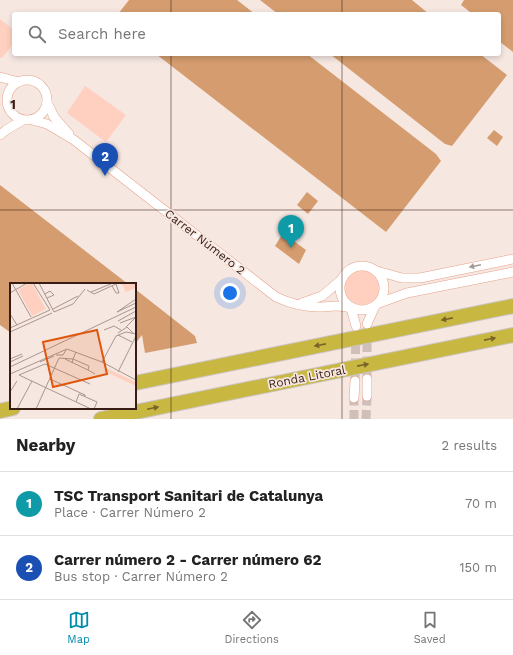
<!DOCTYPE html>
<html lang="en">
<head>
<meta charset="utf-8">
<style>
  :root { --surface:#fff; --page:#f6f6f6; --text:#222; --muted:#767676; --line:#e0e0e0; --accent:#008baa }
  body { margin:0; font-family:"Work Sans",sans-serif; background:var(--page); color:var(--text) }
  .you { position:absolute; left:230px; top:293px; width:14px; height:14px; margin:-10px; border:3px solid #fff; border-radius:50%; background:#1a73e8; box-shadow:0 0 0 6px #1a73e833 }
  .badge { display:grid; place-items:center; width:26px; height:26px; border-radius:50%; background:var(--accent); color:#fff; font-size:13px; font-weight:700 }
  .pin { position:absolute; translate:-50% -33px; filter:drop-shadow(0 1px 2px #0008) }
  .pin::after { content:''; position:absolute; top:21px; width:14px; height:12px; background:inherit; clip-path:polygon(0 0,100% 0,50% 100%) }
  .list { margin:0; padding:0; list-style:none }
  h2 { display:flex; justify-content:space-between; align-items:center; height:52px; margin:0; padding:0 16px; font-size:17px }
  h2 small { font-size:13px; font-weight:400; color:var(--muted) }
  .list li { display:grid; grid-template-columns:26px 1fr auto; gap:12px; align-items:center; box-sizing:border-box; height:64px; padding:0 16px; border-top:1px solid var(--line) }
  .list b { display:block; font-size:15px; white-space:nowrap }
  .list p { margin:0; font-size:13px; white-space:nowrap; color:var(--muted) }
  .list em { font-size:13px; font-style:normal; color:var(--muted) }
  .icon { flex:none; width:22px; height:22px; fill:none; stroke:currentColor; stroke-width:2; stroke-linecap:round; stroke-linejoin:round }
  .map { position:relative; flex:none; width:513px; height:419px; overflow:hidden }
  .search { position:absolute; background:var(--surface); box-shadow:0 2px 6px #0003; left:12px; right:12px; top:12px; height:44px; display:flex; align-items:center; gap:10px; box-sizing:border-box; padding:0 14px; border-radius:4px; color:var(--muted); font-size:15px }
  .sheet { height:180px; background:var(--surface) }
  nav { display:flex; justify-content:space-around; align-items:center; box-sizing:border-box; height:56px; border-top:1px solid var(--line); background:var(--surface); font-size:11px; color:var(--muted) }
  nav a { display:grid; justify-items:center; gap:2px }
  nav .on { color:var(--accent) }
  .map>svg:first-child { display:block }
</style>
</head>
<body>
<div class="map">
<svg width="513" height="419" viewBox="0 0 513 419">
  <rect width="100%" height="100%" fill="#f6e7e1"/>
  <g fill="#ffd0bf">
    <path d="M 0,19 L 14,30 L 14,43 L 2,58 L 0,57 Z"/>
    <path d="M 85,86 L 126,115 L 106,142 L 67,113 Z"/>
    <circle cx="362" cy="288" r="17"/>
  </g>
  <g fill="#d59d6f">
    <path d="M 129,0 L 237,0 L 255,14 L 118,14 Z"/>
    <path d="M 260,0 L 412,0 L 429,14 L 278,14 Z"/>
    <path d="M 464,0 L 513,0 L 513,52 L 499,41 L 499,14 L 468,14 L 470,12 L 461,5 Z"/>
    <path d="M 156,54 L 307,54 L 436,154 L 441,161 L 386,232 Z"/>
    <path d="M 330,54 L 480,54 L 507,75 L 452,146 L 445,144 Z"/>
    <path d="M 494,130 L 503,137 L 497,146 L 487,138 Z"/>
    <path d="M 0,185 L 128,284 L 11,284 L 11,333 L 0,325 Z"/>
    <path d="M 307,192 L 318,201 L 308,214 L 297,205 Z"/>
    <path d="M 283,233 L 306,250 L 299,264 L 275,246 Z"/>
    <path d="M 135,289 L 195,336 L 197,343 L 145,353 L 142,335 L 135,344 Z"/>
  </g>
  <g fill="none" stroke-linecap="round" stroke-linejoin="round">
    <g stroke="#d0bfb8" stroke-width="9" stroke-dasharray="9 4.5" stroke-linecap="butt">
      <path d="M 367,379 L 367,332"/>
      <path d="M 355,381 L 356,326"/>
      <path d="M 354,419 L 354,398"/>
      <path d="M 366,419 L 367,396"/>
    </g>
    <g stroke="#e7a188" stroke-width="10">
      <g id="minor">
        <path d="M 0,77 L 19,82"/>
        <circle cx="27" cy="100" r="20"/>
        <path d="M 47,102 L 54,117 L 69,134"/>
        <path d="M 32,120 L 47,124 L 74,140 L 276,297 C 289,303 304,307 318,307 C 329,307 339,304 350,308"/>
        <path d="M 0,135 L 6,130 L 23,120"/>
        <circle cx="362" cy="288" r="22"/>
        <path d="M 377,271 L 402,278 L 420,278 L 513,259"/>
        <path d="M 302,303 L 322,296 L 341,280"/>
        <path d="M 379,303 L 407,293 L 513,272"/>
        <path d="M 351,308 L 356,326"/>
        <path d="M 367,324 L 375,306"/>
        <path d="M 367,396 L 367,379"/>
        <path d="M 354,398 L 355,381"/>
      </g>
    </g>
    <g stroke="#cbc4c2" stroke-width="16">
      <g id="trunk">
        <path d="M 135,383 L 513,306"/>
        <path d="M 0,411 L 13,408"/>
        <path d="M 101,419 L 513,335"/>
      </g>
    </g>
    <use href="#minor" stroke="#fff" stroke-width="9"/>
    <use href="#trunk" stroke="#c8b842" stroke-width="14"/>
  </g>
  <defs><path id="oneway-solid" d="M-6-.8H1V-3.2L6.5 0L1 3.2V.8H-6Z"/></defs>
  <use fill="#a59995" href="#oneway-solid" transform="translate(475 266) rotate(168)"/>
  <g fill="#786328">
    <use href="#oneway-solid" transform="translate(447 319) rotate(169)"/>
    <use href="#oneway-solid" transform="translate(490 339) rotate(-11)"/>
    <use href="#oneway-solid" transform="translate(320 345) rotate(169)"/>
    <use href="#oneway-solid" transform="translate(363 365) rotate(-11)"/>
    <use href="#oneway-solid" transform="translate(153 408) rotate(-12)"/>
  </g>
  <path fill="none" stroke="#371d13" stroke-width="1" stroke-opacity="0.55" d="M 171,0 L 171,14M 342,0 L 342,14M 171,54 L 171,419M 342,54 L 342,419M 0,210 L 513,210"/>
  <g text-anchor="middle" dominant-baseline="central" stroke-width="3.5" stroke-linejoin="round" paint-order="stroke">
    <g font-size="12" fill="#371d13" stroke="#f6e7e1">
      <text transform="translate(205 242) rotate(38)">Carrer Número 2</text>
      <text transform="translate(307 377) rotate(-11)">Ronda Litoral</text>
    </g>
  </g>
  <g transform="translate(10 283)">
    <rect width="126" height="126" fill="#f6e7e1"/>
    <path d="M 19,0 L 22,1 L 36,26 L 22,33 L 8,7 ZM 126,0 L 126,5 L 116,9 L 112,1 ZM 96,85 L 126,99 L 126,103 L 94,88 Z" fill="#ffd0bf"/>
    <path fill="none" stroke="#aa968f" stroke-width="1" d="M 2,0 L 21,34M 23,0 L 40,27M 29,0 L 44,29M 102,3 L 106,10 L 109,10 L 106,1M 77,7 L 84,11 L 108,0M 81,9 L 103,0M 0,10 L 17,0M 35,11 L 40,8 L 44,12 L 37,15M 43,26 L 68,13M 44,29 L 63,21 L 75,6M 107,29 L 126,20M 107,29 L 126,16M 0,31 L 7,42M 108,38 L 126,28M 110,40 L 126,34M 116,44 L 125,35M 0,45 L 40,27M 94,47 L 104,43 L 111,47M 0,49 L 42,30M 108,50 L 117,44 L 123,50M 108,52 L 122,59M 46,72 L 53,72 L 56,67M 0,76 L 12,71M 55,76 L 78,87M 0,79 L 13,73M 30,79 L 44,73M 92,79 L 106,53 L 116,49 L 126,51M 92,79 L 126,97M 62,80 L 63,76 L 79,83 L 78,87 L 85,91M 0,84 L 126,24M 108,89 L 126,53M 0,91 L 57,66 L 92,79M 9,92 L 81,126M 9,92 L 35,81 L 80,101M 40,96 L 75,112 L 75,113 L 73,111M 0,109 L 7,98M 66,119 L 69,111 L 87,119 L 84,126M 7,126 L 22,98M 26,126 L 49,75 L 63,76 L 66,69"/>
    <path fill="#df560c" fill-opacity="0.15" stroke="#df560c" stroke-width="2" d="M 87,47 L 97,91 L 43,104 L 33,59 Z"/>
    <rect width="126" height="126" fill="none" stroke="#371d13" stroke-width="2"/>
  </g>
  <g font-size="13" text-anchor="middle" font-weight="bold" fill="#371d13" stroke="#f6e7e1" stroke-width="3.5" stroke-linejoin="round" paint-order="stroke">
    <text x="13" y="109">1</text>
  </g>
</svg>
<div class="you"></div>
<div class="pin badge" style="left:291px;top:248px;background:#0f9aa8">1</div>
<div class="pin badge" style="left:105px;top:176px;background:#1a4fb4">2</div>
<div class="search"><svg class="icon" aria-label="search" viewBox="0 0 24 24"><circle cx="10" cy="10" r="6"/><path d="M15 15l6 6"/></svg>Search here</div>
</div>
<section class="sheet">
<h2>Nearby<small>2 results</small></h2>
<ul class="list">
<li><span class="badge" style="background:#0f9aa8">1</span><div><b>TSC Transport Sanitari de Catalunya</b><p>Place · Carrer Número 2</p></div><em>70 m</em></li>
<li><span class="badge" style="background:#1a4fb4">2</span><div><b>Carrer número 2 - Carrer número 62</b><p>Bus stop · Carrer Número 2</p></div><em>150 m</em></li>
</ul>
</section>
<nav>
<a class="on"><svg class="icon" aria-label="map" viewBox="0 0 24 24"><path d="M3 6l6-2 6 2 6-2v14l-6 2-6-2-6 2zM9 4v14M15 6v14"/></svg>Map</a>
<a><svg class="icon" aria-label="directions" viewBox="0 0 24 24"><path d="M12 3l9 9-9 9-9-9zM9 14v-3h6M13 9l2 2-2 2"/></svg>Directions</a>
<a><svg class="icon" aria-label="saved" viewBox="0 0 24 24"><path d="M7 4h10v16l-5-4-5 4z"/></svg>Saved</a>
</nav>
</body>
</html>
